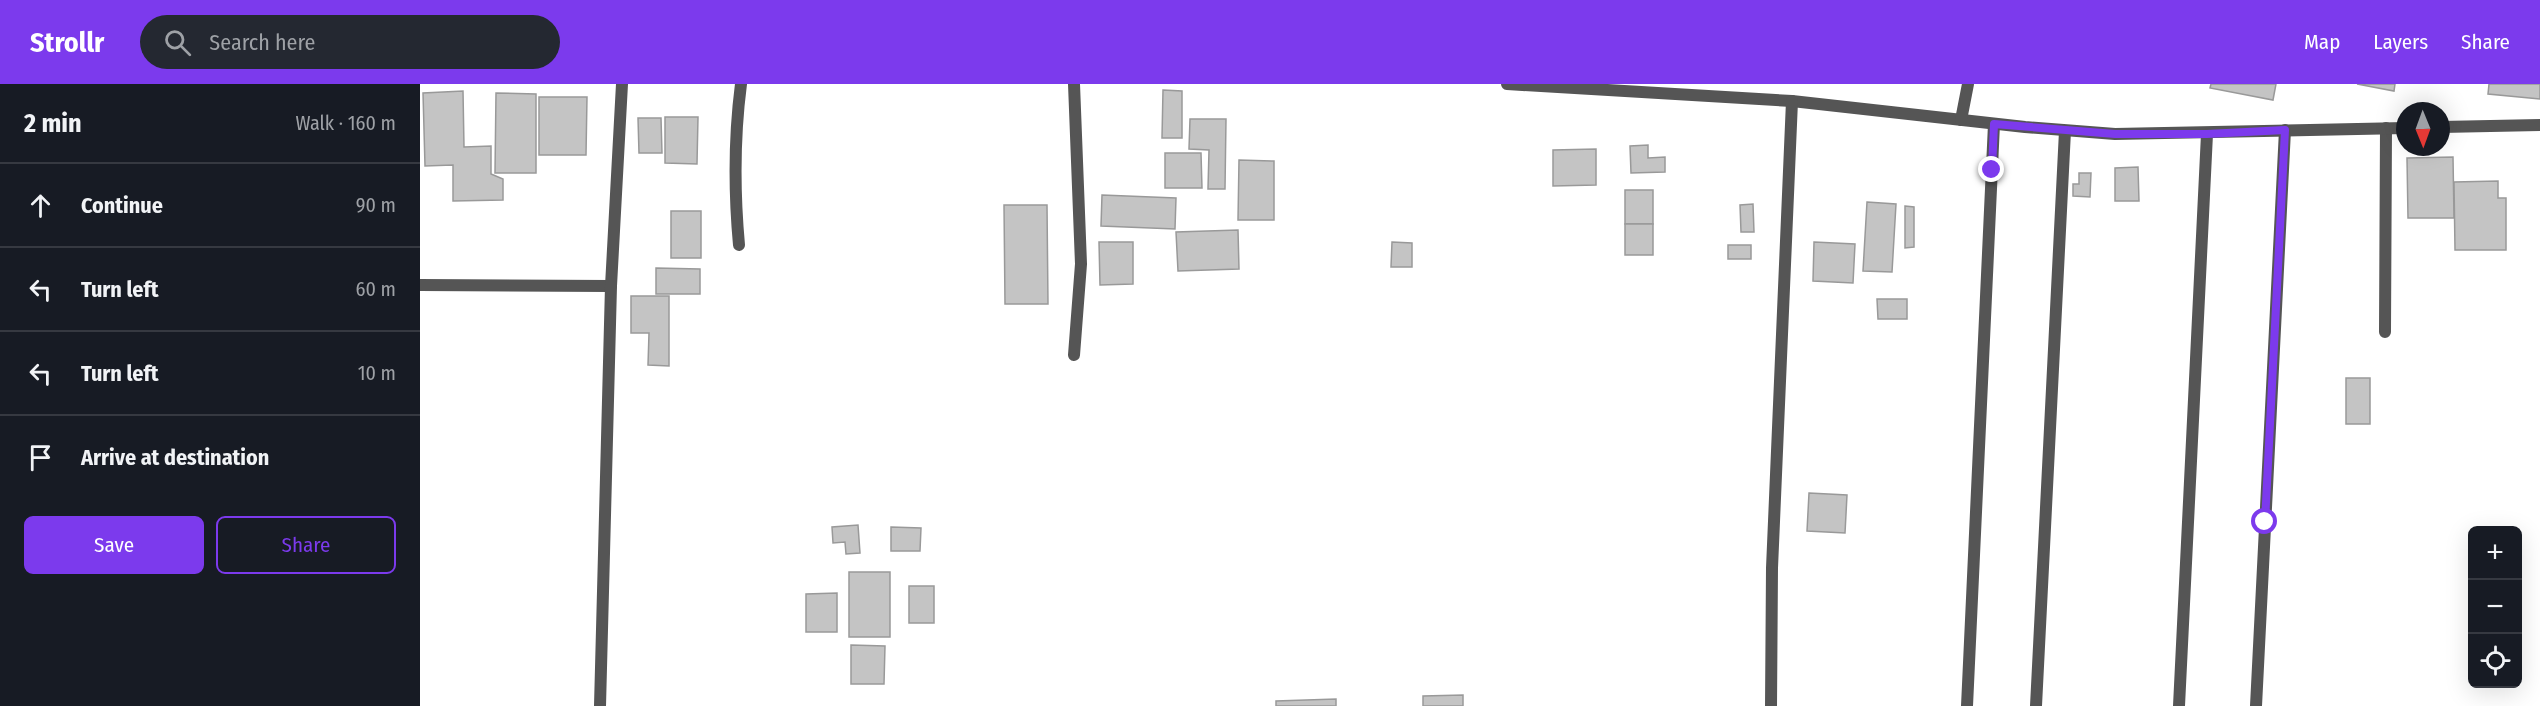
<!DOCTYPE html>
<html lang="en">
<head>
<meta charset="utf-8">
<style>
  :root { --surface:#171b24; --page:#242831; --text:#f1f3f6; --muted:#9ea1a6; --line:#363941; --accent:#7c3aed }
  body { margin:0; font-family:"Fira Sans Condensed",sans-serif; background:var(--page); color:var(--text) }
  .controls { position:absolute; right:18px; bottom:18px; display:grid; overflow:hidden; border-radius:9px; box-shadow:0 6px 24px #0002 }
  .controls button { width:54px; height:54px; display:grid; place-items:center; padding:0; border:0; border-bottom:2px solid var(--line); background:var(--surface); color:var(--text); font:30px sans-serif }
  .compass { position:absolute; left:1976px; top:18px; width:54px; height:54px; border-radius:50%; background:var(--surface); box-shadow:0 6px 24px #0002; rotate:179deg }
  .stop { position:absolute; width:18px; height:18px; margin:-14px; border:4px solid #7c3aed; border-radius:50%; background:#fff }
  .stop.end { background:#7c3aed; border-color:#fff; box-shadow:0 2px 6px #0008 }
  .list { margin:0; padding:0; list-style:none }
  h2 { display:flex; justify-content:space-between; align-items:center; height:78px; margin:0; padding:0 24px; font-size:26px }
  h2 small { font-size:20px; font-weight:400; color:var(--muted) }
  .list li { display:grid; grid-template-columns:39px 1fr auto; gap:18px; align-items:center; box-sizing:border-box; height:84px; padding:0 24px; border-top:2px solid var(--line) }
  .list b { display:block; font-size:22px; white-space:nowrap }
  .list em { font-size:20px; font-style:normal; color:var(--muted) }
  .actions { display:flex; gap:12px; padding:18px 24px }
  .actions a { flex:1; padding:14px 0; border:2px solid var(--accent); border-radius:9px; text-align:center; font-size:21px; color:var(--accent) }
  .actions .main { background:var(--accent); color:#fff }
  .icon { flex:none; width:33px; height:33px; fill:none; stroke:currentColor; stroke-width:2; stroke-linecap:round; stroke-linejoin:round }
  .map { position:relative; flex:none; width:2120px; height:622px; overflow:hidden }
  header { display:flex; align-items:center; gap:36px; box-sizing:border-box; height:84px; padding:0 30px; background:var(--accent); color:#fff }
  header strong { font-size:28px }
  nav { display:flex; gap:33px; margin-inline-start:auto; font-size:21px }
  .search { width:420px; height:54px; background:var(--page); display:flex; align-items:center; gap:15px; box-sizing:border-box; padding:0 21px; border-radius:33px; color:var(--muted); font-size:22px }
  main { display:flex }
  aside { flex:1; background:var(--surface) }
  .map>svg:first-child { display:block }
</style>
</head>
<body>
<header>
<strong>Strollr</strong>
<div class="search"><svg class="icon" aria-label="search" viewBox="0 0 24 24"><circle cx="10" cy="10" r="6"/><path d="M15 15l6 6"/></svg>Search here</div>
<nav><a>Map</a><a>Layers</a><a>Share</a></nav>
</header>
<main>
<aside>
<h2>2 min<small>Walk · 160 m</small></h2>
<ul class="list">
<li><svg class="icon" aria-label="ahead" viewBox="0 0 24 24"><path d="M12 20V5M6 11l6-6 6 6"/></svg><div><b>Continue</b></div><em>90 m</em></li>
<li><svg class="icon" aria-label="left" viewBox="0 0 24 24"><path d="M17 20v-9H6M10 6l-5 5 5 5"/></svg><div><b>Turn left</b></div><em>60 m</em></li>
<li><svg class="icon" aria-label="left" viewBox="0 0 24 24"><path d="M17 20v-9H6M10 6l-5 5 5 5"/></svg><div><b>Turn left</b></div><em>10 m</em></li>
<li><svg class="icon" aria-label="arrive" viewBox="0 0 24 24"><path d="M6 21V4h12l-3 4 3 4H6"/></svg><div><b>Arrive at destination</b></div></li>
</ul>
<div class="actions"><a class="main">Save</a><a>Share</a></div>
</aside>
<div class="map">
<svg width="2120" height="622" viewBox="0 0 2120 622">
  <rect width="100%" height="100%" fill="#fff"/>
  <g fill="#c4c4c4" stroke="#999" stroke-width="1.5">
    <path d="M 1791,0 L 1856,0 L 1853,16 L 1790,4 Z"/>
    <path d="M 1937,0 L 1975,0 L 1974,7 Z"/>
    <path d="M 2069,0 L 2120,0 L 2120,15 L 2068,10 Z"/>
    <path d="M 743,6 L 762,7 L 762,54 L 742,54 Z"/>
    <path d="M 43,7 L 44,63 L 71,62 L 71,90 L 83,95 L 83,116 L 33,117 L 33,81 L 5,82 L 3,9 Z"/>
    <path d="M 76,9 L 116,10 L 116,89 L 75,89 Z"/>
    <path d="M 119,13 L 167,13 L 166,71 L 119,71 Z"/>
    <path d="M 245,33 L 278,33 L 277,80 L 245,79 Z"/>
    <path d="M 218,34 L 241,34 L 242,69 L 219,69 Z"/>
    <path d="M 770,35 L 806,35 L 805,105 L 788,105 L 789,66 L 769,65 Z"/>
    <path d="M 1228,61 L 1228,74 L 1245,73 L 1245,88 L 1211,89 L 1210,62 Z"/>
    <path d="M 1176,65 L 1176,101 L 1133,102 L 1133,66 Z"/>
    <path d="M 745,69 L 781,69 L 782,104 L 745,104 Z"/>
    <path d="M 2033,73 L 2034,134 L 1988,134 L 1987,74 Z"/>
    <path d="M 819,76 L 854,77 L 854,136 L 818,136 Z"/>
    <path d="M 1718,83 L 1719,117 L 1695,117 L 1695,84 Z"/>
    <path d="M 1659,89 L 1671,89 L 1670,113 L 1653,112 L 1653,100 L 1659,100 Z"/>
    <path d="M 2078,97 L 2078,114 L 2086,114 L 2086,166 L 2035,166 L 2034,98 Z"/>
    <rect x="1205" y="106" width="28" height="34"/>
    <path d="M 682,111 L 756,114 L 755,145 L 681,142 Z"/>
    <path d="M 1447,118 L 1476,120 L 1472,188 L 1443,187 Z"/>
    <path d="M 1333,120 L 1334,148 L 1321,148 L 1320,121 Z"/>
    <path d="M 584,121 L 627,121 L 628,220 L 585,220 Z"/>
    <path d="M 1485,122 L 1494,123 L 1494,163 L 1485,164 Z"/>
    <rect x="251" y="127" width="30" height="47"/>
    <rect x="1205" y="140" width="28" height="31"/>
    <path d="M 818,146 L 819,185 L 758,187 L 756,148 Z"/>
    <path d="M 679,158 L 713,158 L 713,200 L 680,201 Z"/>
    <path d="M 972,158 L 992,159 L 992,183 L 971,183 Z"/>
    <path d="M 1394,158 L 1435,160 L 1433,199 L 1393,197 Z"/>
    <rect x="1308" y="161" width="23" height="14"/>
    <path d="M 236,184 L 280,185 L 280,210 L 236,210 Z"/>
    <path d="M 211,212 L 249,212 L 249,282 L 228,281 L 229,249 L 211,249 Z"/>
    <path d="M 1457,215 L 1487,215 L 1487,235 L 1458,235 Z"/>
    <rect x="1926" y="294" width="24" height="46"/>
    <path d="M 1389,409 L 1427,411 L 1425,449 L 1387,447 Z"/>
    <path d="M 438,441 L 440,469 L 426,470 L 425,458 L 413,459 L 412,443 Z"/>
    <path d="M 471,443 L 501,444 L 500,467 L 471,467 Z"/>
    <rect x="429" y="488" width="41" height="65"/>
    <rect x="489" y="502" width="25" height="37"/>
    <path d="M 417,509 L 417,548 L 386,548 L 386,510 Z"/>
    <path d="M 431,561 L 465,562 L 464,600 L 431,600 Z"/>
    <path d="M 1043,611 L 1043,622 L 1003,622 L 1003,612 Z"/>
    <path d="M 916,615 L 916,622 L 856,622 L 856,617 Z"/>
  </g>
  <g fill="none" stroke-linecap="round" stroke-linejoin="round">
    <g stroke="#555" stroke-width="12">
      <path d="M 654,0 L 661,180 L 654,271"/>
      <path d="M 319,161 C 314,106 314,54 321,0"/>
      <path d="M 1965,248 L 1966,44"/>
    </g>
    <g stroke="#555" stroke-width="12">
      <path d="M 1087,0 L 1372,17 L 1605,43 L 1695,50 L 1985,44"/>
      <path d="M 1541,36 L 1548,0"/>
      <path d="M 2021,43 L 2120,41"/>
      <path d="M 0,201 L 191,202"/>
      <path d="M 180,622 L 191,202 L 202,0"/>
      <path d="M 1351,622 L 1352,484 L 1372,17"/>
      <path d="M 1547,622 L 1574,40"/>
      <path d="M 1616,622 L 1645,47"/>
      <path d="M 1759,622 L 1787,50"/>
      <path d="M 1836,622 L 1865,46"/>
    </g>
  </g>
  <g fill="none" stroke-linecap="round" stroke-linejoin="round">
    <path stroke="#7c3aed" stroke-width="8" d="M 1572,86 L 1574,40 L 1695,50 L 1787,50 L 1865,46 L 1845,438"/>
  </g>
</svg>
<div class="controls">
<button>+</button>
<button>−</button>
<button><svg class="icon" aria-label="locate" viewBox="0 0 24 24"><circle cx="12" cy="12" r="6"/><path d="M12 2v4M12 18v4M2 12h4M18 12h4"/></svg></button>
</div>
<svg class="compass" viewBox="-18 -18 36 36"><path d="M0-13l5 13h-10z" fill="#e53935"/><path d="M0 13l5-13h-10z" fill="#9ea1a6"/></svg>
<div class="stop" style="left:1845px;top:438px"></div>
<div class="stop end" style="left:1572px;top:86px"></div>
</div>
</main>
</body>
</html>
